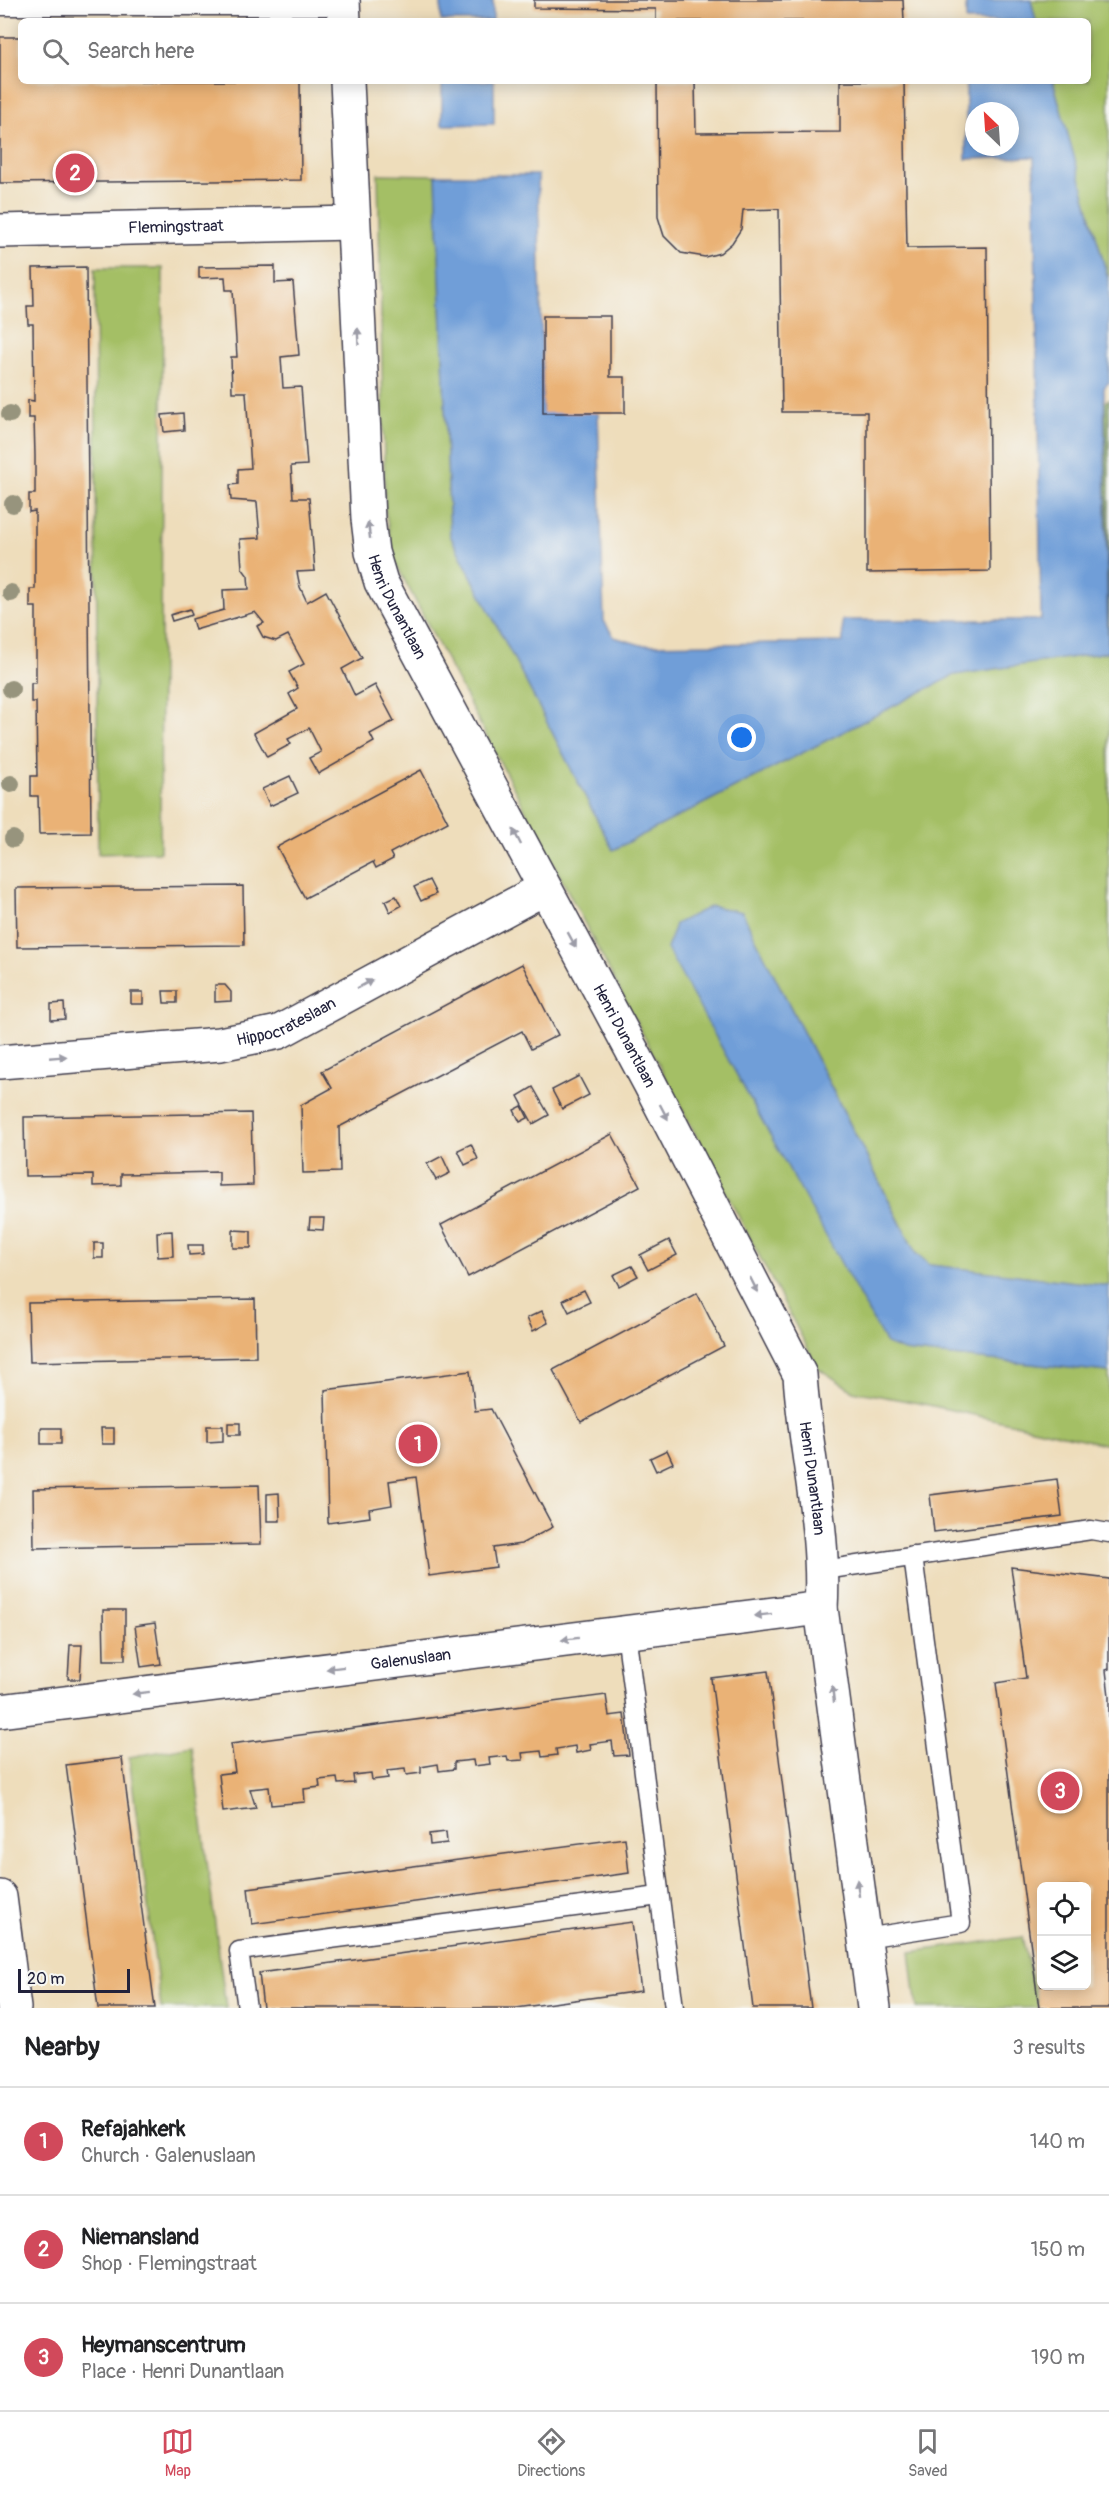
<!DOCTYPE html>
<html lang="en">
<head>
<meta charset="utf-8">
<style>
  :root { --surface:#fff; --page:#f2f2f2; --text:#202124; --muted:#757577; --line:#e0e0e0; --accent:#d1495b }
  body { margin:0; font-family:Pangolin,sans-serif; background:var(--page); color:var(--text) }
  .controls { position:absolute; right:18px; bottom:18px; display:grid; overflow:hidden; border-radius:9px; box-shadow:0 3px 15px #0003 }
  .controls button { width:54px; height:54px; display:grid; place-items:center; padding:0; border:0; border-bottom:2px solid var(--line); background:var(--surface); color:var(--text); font:30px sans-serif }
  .compass { position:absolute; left:965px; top:102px; width:54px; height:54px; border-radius:50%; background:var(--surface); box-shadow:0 3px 15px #0003; rotate:335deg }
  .scale { position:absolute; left:18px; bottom:15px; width:112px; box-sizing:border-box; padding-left:6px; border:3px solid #22223b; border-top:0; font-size:16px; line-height:21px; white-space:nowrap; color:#22223b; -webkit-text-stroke:4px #f6f6f2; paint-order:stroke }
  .you { position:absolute; left:742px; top:738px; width:21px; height:21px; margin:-15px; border:4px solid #fff; border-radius:50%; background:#1a73e8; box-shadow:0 0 0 9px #1a73e833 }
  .badge { display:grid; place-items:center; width:39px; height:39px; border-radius:50%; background:var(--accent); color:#fff; font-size:20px; font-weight:700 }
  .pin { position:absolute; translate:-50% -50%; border:3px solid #fff; box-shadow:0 2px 6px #0006 }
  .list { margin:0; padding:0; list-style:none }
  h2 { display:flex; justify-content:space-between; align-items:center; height:78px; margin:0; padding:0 24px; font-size:26px }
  h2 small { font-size:20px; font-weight:400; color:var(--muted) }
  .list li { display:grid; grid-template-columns:39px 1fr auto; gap:18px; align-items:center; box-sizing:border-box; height:108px; padding:0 24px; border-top:2px solid var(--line) }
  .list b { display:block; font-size:22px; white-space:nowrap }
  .list p { margin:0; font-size:20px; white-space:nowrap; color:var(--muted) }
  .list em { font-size:20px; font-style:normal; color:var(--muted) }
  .icon { flex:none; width:33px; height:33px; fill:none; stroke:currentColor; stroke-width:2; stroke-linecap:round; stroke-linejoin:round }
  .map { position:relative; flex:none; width:1109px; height:2008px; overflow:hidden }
  .search { position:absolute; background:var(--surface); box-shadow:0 3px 15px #0003; left:18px; right:18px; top:18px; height:66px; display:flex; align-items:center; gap:15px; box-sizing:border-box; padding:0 21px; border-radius:9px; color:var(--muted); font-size:22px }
  .sheet { height:402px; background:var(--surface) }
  nav { display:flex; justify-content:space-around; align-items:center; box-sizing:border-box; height:84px; border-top:2px solid var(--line); background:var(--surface); font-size:16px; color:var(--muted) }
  nav a { display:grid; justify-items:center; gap:3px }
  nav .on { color:var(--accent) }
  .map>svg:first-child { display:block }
</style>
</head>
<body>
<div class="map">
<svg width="1109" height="2008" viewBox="0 0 1109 2008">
  <rect width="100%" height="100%" fill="#f6f6f2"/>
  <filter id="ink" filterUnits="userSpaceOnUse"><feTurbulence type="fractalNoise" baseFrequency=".0167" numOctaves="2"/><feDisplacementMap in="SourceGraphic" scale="12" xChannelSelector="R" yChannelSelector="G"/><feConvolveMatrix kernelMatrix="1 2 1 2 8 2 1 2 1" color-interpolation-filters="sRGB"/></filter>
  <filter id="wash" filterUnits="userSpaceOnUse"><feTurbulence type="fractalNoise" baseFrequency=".008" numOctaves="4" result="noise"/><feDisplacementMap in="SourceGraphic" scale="24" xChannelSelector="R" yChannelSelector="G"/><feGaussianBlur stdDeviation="1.35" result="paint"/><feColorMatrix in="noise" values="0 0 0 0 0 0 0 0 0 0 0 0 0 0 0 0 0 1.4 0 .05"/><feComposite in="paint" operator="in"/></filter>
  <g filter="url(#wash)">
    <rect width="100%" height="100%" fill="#edb"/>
    <g fill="#a4bf65" stroke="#637050" stroke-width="1.5">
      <path d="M 1031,0 L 1109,0 L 1109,282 L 1053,81 L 1088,81 L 1088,21 L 1036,21 Z"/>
      <path d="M 378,174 L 436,175 L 450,535 L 613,850 L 954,675 L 1108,652 L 1109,654 L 1109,1286 L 930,1265 L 916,1253 L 742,912 L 711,906 L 676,924 L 904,1351 L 1109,1372 L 1109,1445 L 924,1404 L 853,1391 L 818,1368 L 394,560 L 385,509 Z"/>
      <path d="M 95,268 L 163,268 L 160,852 L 98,854 Z"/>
      <path d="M 192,1746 L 226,2008 L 161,2008 L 129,1757 Z"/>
      <path d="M 1022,1937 L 1039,2008 L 917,2008 L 910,1952 Z"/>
    </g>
    <path fill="#83a65a" stroke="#52644a" stroke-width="1.5" d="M 1109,399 L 1109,654 L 1105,402 Z"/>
    <g fill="#6f9ed8" stroke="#48608a" stroke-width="1.5" fill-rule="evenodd">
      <rect x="441" y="0" width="52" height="21"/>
      <path d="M 966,0 L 1031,0 L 1036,21 L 966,21 Z"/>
      <path d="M 442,81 L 494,81 L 494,124 L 442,125 Z"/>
      <path d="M 966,81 L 1053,81 L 1109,282 L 1109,382 L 1104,388 L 1108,652 L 954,675 L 613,850 L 450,535 L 436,175 L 538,175 L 543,412 L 598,413 L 604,621 L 614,637 L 641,645 L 843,642 L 842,620 L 1041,620 L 1034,157 L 966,159 ZM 974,111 L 1010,111 L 1010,147 L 974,147 Z"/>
      <path d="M 711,906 L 742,912 L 916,1254 L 930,1265 L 1109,1286 L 1109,1372 L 904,1351 L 886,1344 L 667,949 L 675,924 Z"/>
    </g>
    <g id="blocks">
      <g fill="#eab276" fill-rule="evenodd">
        <path d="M 534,0 L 903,0 L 904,21 L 656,21 L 656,9 L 534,8 Z"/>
        <path d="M 0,37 L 21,37 L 21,81 L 300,81 L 301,180 L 0,183 Z"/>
        <path d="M 657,81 L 695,81 L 696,133 L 840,132 L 840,81 L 904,81 L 907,248 L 987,247 L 990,571 L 867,573 L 867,412 L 782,412 L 779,209 L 743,210 L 741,229 L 732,243 L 720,253 L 705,257 L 681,253 L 664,236 L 658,217 Z"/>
        <path d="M 275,266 L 275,283 L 293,282 L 296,318 L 299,355 L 281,357 L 283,388 L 301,387 L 307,465 L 291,466 L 293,498 L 309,498 L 315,571 L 297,572 L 300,587 L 307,602 L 326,591 L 362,658 L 342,669 L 355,696 L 375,685 L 394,721 L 370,734 L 374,742 L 318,774 L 309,758 L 321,752 L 309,728 L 288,739 L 291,744 L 267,757 L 254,733 L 297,709 L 289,694 L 298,688 L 289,672 L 304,664 L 288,635 L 276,641 L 263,637 L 257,626 L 264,623 L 255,612 L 195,630 L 192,619 L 224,610 L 223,590 L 249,589 L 248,576 L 242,568 L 240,539 L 260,538 L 257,502 L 231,500 L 230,485 L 238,484 L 238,469 L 251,468 L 246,392 L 232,392 L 231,357 L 237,357 L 233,290 L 226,290 L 225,277 L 199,278 L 199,267 Z"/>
        <path d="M 86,267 L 91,833 L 39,834 L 38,796 L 31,796 L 31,776 L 37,776 L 36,702 L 31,702 L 31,683 L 36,683 L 36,607 L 30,607 L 30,589 L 35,589 L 35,511 L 29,512 L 29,494 L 35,494 L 35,456 L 34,418 L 28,418 L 28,400 L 34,401 L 33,324 L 28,324 L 27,306 L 34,306 L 33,268 Z"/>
        <path d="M 543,316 L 610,316 L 610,377 L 625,377 L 625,413 L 543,413 Z"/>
        <path d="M 183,413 L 184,430 L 164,432 L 162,415 Z"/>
        <path d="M 190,609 L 192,615 L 172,621 L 170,615 Z"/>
        <path d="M 421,770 L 448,822 L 390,853 L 393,859 L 376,868 L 373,862 L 305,898 L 277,847 Z"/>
        <path d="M 290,776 L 298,793 L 270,806 L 262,789 Z"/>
        <path d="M 429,880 L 436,894 L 421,901 L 414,887 Z"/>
        <path d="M 243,886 L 244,945 L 17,947 L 16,888 Z"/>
        <path d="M 396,896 L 401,906 L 390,912 L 385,901 Z"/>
        <path d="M 522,964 L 558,1035 L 531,1049 L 522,1031 L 339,1127 L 340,1172 L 303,1173 L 301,1105 L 332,1088 L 322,1071 Z"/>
        <path d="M 215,985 L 225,985 L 231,992 L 231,1001 L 215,1002 Z"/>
        <path d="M 163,991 L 177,991 L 177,1003 L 164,1003 Z"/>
        <rect x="131" y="992" width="12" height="12"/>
        <path d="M 64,1003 L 65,1019 L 51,1020 L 51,1004 Z"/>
        <path d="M 579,1076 L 589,1095 L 562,1109 L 552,1090 Z"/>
        <path d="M 533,1087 L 549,1115 L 533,1124 L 518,1096 Z"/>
        <path d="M 522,1106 L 528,1118 L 520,1122 L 514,1110 Z"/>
        <path d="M 251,1113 L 253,1185 L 219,1186 L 219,1172 L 124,1174 L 121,1174 L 121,1185 L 93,1186 L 93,1175 L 25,1176 L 24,1117 Z"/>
        <path d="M 612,1134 L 640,1186 L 468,1277 L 441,1225 Z"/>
        <path d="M 471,1144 L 478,1159 L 465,1165 L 458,1150 Z"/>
        <path d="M 442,1156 L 450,1173 L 436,1180 L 427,1164 Z"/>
        <path d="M 310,1218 L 324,1218 L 323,1230 L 309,1229 Z"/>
        <path d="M 233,1230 L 251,1231 L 251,1248 L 233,1248 Z"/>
        <path d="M 172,1231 L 173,1256 L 158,1257 L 157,1232 Z"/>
        <path d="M 669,1240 L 677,1255 L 648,1270 L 640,1255 Z"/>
        <rect x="94" y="1243" width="9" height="15"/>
        <path d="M 188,1245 L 203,1245 L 203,1254 L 189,1255 Z"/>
        <path d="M 632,1266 L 638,1276 L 619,1286 L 613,1275 Z"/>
        <path d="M 584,1290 L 590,1302 L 569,1312 L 563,1300 Z"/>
        <path d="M 697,1293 L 724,1346 L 581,1422 L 553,1370 Z"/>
        <path d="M 255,1299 L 256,1357 L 30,1362 L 28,1303 Z"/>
        <path d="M 542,1311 L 548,1323 L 533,1331 L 527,1318 Z"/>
        <path d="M 470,1371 L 475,1411 L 491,1409 L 553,1527 L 521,1544 L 493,1548 L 496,1567 L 429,1576 L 416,1477 L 389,1481 L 392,1505 L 369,1509 L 370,1517 L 328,1523 L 325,1390 Z"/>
        <rect x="228" y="1423" width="12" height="12"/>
        <path d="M 207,1426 L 223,1426 L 223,1441 L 207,1442 Z"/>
        <rect x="41" y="1428" width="20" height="16"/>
        <path d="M 101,1428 L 114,1428 L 114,1444 L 102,1444 Z"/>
        <path d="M 667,1450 L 673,1463 L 656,1471 L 650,1458 Z"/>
        <path d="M 1057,1479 L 1062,1516 L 934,1532 L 930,1495 Z"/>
        <path d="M 259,1485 L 261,1544 L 34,1548 L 33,1489 Z"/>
        <path d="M 279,1493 L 280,1521 L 267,1521 L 267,1494 Z"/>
        <path d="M 1011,1567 L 1109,1579 L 1109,1669 L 1106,1670 L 1109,1696 L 1109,2008 L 1039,2008 L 996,1683 L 1026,1678 ZM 1086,1886 L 1086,1986 L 1041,1986 L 1041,1887 Z"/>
        <path d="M 103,1610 L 125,1610 L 125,1660 L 104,1660 Z"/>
        <path d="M 155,1623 L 161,1664 L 141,1667 L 135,1626 Z"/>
        <path d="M 70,1645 L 82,1645 L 80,1679 L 68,1679 Z"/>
        <path d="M 768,1671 L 780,1766 L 811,2008 L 753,2008 L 711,1678 Z"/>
        <path d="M 606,1695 L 609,1716 L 624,1714 L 629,1755 L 614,1756 L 612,1741 L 590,1744 L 591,1750 L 576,1753 L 575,1746 L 556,1749 L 557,1755 L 542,1757 L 541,1751 L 522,1753 L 523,1760 L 508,1761 L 507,1756 L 489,1758 L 490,1764 L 474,1766 L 473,1760 L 454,1762 L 454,1769 L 439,1771 L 438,1764 L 421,1767 L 421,1773 L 406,1775 L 405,1769 L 387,1771 L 388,1778 L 372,1780 L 371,1773 L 353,1775 L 354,1783 L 338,1784 L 337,1778 L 319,1780 L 320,1787 L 304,1789 L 305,1802 L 271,1805 L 269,1787 L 250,1789 L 256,1808 L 223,1812 L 219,1774 L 235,1772 L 231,1744 Z"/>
        <path d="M 122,1758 L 134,1852 L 155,2008 L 98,2008 L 66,1765 Z"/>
        <path d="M 446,1832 L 447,1843 L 430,1845 L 429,1834 Z"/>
        <path d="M 625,1838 L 629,1873 L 252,1924 L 248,1888 Z"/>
        <path d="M 632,1922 L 641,1991 L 516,2008 L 263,2008 L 259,1973 Z"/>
      </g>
    </g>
  </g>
  <g filter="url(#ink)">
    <use href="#blocks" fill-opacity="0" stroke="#413e4e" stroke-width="1.5"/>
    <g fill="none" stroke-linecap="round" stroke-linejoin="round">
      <g stroke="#413e4e" stroke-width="21">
        <g id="lane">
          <path d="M 0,6 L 343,6"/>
          <path d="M 824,1570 L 1091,1530 L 1109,1533"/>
          <path d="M 626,1632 L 674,2008"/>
          <path d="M 865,1938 L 961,1923 L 913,1556"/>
          <path d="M 247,2008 L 239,1951 L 659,1896"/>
        </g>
      </g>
      <g stroke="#413e4e" stroke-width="36">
        <g id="street">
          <path d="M 343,0 L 344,21"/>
          <path id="s1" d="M 347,81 L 368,519 L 372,552 L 381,582 L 650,1084 L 800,1375 C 805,1453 826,1530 821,1608 L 874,2008"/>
          <path id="s2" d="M 0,231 L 352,223"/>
          <path id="s3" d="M 0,1062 L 220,1044 L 279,1032 L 543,889"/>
          <path id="s4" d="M 0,1711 L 821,1608"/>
          <path d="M 0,1897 L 14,2008"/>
        </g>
      </g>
      <use href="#lane" stroke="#fff" stroke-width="18"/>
      <use href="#street" stroke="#fff" stroke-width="33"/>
    </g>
    <g fill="#97947d">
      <circle cx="10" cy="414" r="9"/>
      <circle cx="13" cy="504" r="9"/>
      <circle cx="11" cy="593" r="9"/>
      <circle cx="11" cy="689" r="9"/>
      <circle cx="11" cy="784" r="9"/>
      <circle cx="13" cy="839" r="9"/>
    </g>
    <defs><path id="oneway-solid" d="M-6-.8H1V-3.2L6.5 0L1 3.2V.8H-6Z" transform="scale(1.5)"/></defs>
    <g fill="#9c9ca7">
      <use href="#oneway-solid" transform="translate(358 336) rotate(-93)"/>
      <use href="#oneway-solid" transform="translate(369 530) rotate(-97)"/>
      <use href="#oneway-solid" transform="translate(517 837) rotate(-117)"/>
      <use href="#oneway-solid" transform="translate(572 940) rotate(61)"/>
      <use href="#oneway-solid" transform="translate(365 984) rotate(-28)"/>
      <use href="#oneway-solid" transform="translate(58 1057) rotate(-5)"/>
      <use href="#oneway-solid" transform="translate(664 1112) rotate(62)"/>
      <use href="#oneway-solid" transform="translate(754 1285) rotate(63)"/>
      <use href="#oneway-solid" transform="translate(763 1615) rotate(173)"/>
      <use href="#oneway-solid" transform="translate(570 1639) rotate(173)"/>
      <use href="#oneway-solid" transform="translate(335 1668) rotate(173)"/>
      <use href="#oneway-solid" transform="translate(141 1693) rotate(173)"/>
      <use href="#oneway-solid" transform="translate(833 1694) rotate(-97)"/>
      <use href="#oneway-solid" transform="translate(858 1888) rotate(-97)"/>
    </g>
  </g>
  <g text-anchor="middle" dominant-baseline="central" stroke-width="4.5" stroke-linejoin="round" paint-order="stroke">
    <g font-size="16" fill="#22223b" stroke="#f6f6f2">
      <text stroke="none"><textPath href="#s2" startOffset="176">Flemingstraat</textPath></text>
      <text stroke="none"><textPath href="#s1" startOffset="532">Henri Dunantlaan</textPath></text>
      <text stroke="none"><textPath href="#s3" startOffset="291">Hippocrateslaan</textPath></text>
      <text stroke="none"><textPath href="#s1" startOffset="1018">Henri Dunantlaan</textPath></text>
      <text stroke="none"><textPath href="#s1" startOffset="1504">Henri Dunantlaan</textPath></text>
      <text stroke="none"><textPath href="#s4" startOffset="414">Galenuslaan</textPath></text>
    </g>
  </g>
</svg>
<div class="controls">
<button><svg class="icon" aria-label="locate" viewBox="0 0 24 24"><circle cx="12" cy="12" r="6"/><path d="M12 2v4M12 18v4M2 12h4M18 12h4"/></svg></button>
<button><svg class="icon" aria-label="layers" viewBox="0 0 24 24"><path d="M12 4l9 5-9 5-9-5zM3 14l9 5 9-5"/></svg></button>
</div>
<svg class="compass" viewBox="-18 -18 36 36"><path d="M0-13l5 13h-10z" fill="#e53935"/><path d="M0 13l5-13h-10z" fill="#757577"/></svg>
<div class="scale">20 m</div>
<div class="you"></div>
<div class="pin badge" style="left:418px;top:1444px">1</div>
<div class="pin badge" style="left:75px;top:173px">2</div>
<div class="pin badge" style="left:1060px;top:1791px">3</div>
<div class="search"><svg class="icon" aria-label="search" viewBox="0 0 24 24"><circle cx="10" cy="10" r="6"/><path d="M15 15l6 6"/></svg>Search here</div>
</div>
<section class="sheet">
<h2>Nearby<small>3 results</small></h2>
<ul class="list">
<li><span class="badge">1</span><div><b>Refajahkerk</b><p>Church · Galenuslaan</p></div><em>140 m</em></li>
<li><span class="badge">2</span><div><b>Niemansland</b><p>Shop · Flemingstraat</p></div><em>150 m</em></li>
<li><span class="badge">3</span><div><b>Heymanscentrum</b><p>Place · Henri Dunantlaan</p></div><em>190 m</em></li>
</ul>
</section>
<nav>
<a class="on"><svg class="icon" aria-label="map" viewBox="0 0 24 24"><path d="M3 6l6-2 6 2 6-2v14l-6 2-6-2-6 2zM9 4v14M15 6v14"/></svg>Map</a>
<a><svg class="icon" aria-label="directions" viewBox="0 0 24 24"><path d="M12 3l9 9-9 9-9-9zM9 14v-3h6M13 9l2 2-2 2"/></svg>Directions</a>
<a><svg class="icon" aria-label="saved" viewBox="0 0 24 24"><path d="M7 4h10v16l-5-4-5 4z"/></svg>Saved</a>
</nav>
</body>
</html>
